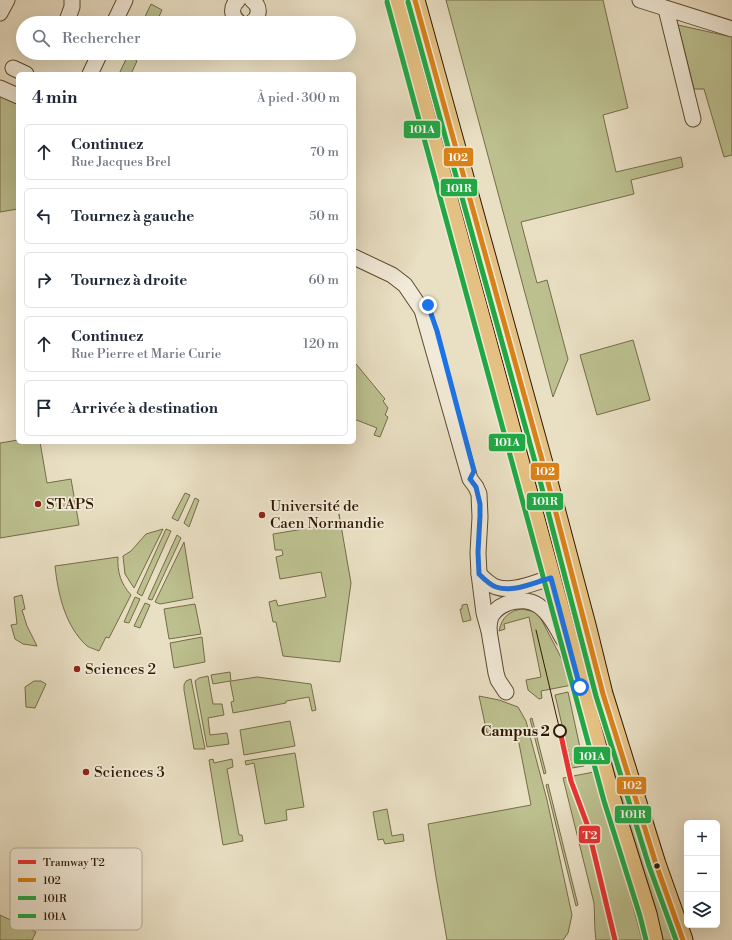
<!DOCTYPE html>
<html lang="fr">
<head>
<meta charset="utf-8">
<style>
  :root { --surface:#fff; --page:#f6f6f7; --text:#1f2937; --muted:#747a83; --line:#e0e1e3 }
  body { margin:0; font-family:"Libre Bodoni",serif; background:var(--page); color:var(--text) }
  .controls { position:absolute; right:12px; bottom:12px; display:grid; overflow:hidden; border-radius:6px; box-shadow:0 4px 16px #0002 }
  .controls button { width:36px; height:36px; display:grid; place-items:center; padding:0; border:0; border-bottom:1px solid var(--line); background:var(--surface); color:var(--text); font:20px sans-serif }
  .stop { position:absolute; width:12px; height:12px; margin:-9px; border:3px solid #1a73e8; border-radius:50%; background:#fff }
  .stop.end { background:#1a73e8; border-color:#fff; box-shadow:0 1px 4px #0008 }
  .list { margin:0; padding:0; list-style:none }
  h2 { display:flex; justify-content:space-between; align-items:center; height:52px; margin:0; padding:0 16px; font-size:17px }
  h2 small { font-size:13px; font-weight:400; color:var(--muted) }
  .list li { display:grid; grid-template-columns:26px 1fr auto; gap:12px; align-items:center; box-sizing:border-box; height:56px; margin:0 8px 8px; padding:0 8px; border:1px solid var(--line); border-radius:6px }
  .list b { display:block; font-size:15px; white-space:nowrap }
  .list p { margin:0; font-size:13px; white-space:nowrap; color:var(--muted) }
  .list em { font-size:13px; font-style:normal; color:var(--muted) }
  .icon { flex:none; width:22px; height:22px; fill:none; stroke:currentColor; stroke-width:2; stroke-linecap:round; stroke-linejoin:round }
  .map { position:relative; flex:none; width:732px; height:940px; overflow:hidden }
  .search { position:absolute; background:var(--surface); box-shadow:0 4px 16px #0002; left:16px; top:16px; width:340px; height:44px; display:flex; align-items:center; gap:10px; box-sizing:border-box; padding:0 14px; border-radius:22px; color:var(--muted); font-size:15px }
  .panel { position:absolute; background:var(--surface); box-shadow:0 4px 16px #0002; left:16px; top:72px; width:340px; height:372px; border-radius:6px }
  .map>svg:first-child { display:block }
</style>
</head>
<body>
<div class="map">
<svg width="732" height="940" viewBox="0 0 732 940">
  <rect width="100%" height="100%" fill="#e9dfc3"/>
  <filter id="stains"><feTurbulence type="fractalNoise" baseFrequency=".005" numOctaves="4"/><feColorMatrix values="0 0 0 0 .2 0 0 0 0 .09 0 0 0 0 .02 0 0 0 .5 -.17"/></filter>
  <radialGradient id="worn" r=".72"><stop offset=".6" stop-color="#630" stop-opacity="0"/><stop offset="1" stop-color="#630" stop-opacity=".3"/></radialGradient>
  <g fill="#bcc08f" stroke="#766c48">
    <path d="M 446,0 L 603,0 L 628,108 L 603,115 L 616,172 L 681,157 L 683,167 L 631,180 L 634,194 L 521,222 L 537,283 L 547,280 L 568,359 L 553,397 Z"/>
    <path d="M 151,4 L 162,10 L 156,23 L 142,23 Z"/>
    <path d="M 678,25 L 732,37 L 732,155 L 724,157 L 704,89 L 694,89 Z"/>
    <path d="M 128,55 L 137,61 L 131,74 L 119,74 Z"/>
    <path d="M 0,96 L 18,104 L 18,209 L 0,212 Z"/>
    <path d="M 633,340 L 650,400 L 597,415 L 580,355 Z"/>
    <path d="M 356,364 L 385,399 L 383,401 L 388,408 L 385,415 L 388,417 L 380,437 L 374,435 L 377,428 L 354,419 L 354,366 Z"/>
    <path d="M 18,440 L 18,442 L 40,442 L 47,483 L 71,479 L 79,525 L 0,538 L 0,443 Z"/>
    <path d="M 185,493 L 190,495 L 178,521 L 172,518 Z"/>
    <path d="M 195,498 L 199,500 L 189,527 L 184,523 Z"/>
    <path d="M 339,514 L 351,583 L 340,662 L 283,656 L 276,622 L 273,622 L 269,602 L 276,600 L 278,606 L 326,597 L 321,572 L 280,579 L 276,557 L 283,555 L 282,550 L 275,550 L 273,534 L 340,523 Z"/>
    <path d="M 163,529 L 134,588 L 125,574 L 123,556 L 131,551 L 146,534 Z"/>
    <path d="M 166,529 L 171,531 L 142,596 L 137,593 Z"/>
    <path d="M 177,535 L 181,538 L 152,600 L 148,599 Z"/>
    <path d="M 184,542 L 193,598 L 160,604 L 155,602 Z"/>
    <path d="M 118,557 C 117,572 121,584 131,595 L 109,638 L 106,637 L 99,651 C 95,649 90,648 87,646 C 65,626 58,594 55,566 Z"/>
    <path d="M 22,595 L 25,609 L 22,610 L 27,626 L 37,646 L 23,644 L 15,639 L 11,625 L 17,624 L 14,597 Z"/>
    <path d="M 135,597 L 140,599 L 129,623 L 124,622 Z"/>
    <path d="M 145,603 L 150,605 L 140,628 L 134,626 Z"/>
    <path d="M 195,604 L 201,634 L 169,639 L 164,609 Z"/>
    <path d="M 467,604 L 471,620 L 463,622 L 460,609 L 462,609 L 462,605 Z"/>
    <path d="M 522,609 L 535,612 L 539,615 L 567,669 L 572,685 L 541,691 L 542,698 L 539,699 L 528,690 L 526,680 L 541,677 L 529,617 L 504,624 L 505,629 L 499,631 C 502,617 509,611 522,609 Z"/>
    <path d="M 202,637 L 205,662 L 174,668 L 170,643 Z"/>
    <path d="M 230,672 L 231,681 L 257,677 L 311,684 L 316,710 L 312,711 L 309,697 L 286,701 L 286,703 L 233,713 L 231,702 L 234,701 L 230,681 L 213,684 L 211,675 Z"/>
    <path d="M 208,676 L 213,704 L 222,704 L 224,715 L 208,718 L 210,735 L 227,733 L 229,744 L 207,747 L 195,681 L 199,678 Z"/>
    <path d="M 191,679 L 205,749 L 194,749 L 184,690 L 184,685 L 186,681 Z"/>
    <path d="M 34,681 L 41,681 L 46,684 L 35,708 L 26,707 L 25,687 Z"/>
    <path d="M 568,692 L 584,766 L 572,768 L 555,695 Z"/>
    <path d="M 479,696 L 499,700 L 518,707 L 526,721 L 547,800 L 572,915 L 568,933 L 563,940 L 447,940 L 436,877 L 428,824 L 531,805 L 516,728 L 487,733 Z"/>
    <path d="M 593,704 L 678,940 L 662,940 Z"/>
    <path d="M 532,718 L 546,773 L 544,774 L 530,719 Z"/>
    <path d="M 290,721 L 295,746 L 244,755 L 240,730 Z"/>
    <path d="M 295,753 L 304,807 L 286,810 L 287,820 L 265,824 L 254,763 L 246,765 L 245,761 Z"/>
    <path d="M 213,759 L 214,763 L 232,759 L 233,767 L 227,769 L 239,835 L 242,835 L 243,841 L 223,845 L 209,760 Z"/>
    <path d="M 594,772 L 607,820 L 620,857 L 642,940 L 596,940 C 594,928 595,916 594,903 L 563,778 Z"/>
    <path d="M 548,784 L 578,905 L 576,906 L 546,785 Z"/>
    <path d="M 387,809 L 392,836 L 403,834 L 404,841 L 385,844 L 383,839 L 378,840 L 373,812 Z"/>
    <path d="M 0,915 L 36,932 L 32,940 L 0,940 Z"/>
  </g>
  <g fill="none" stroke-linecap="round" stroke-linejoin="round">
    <g stroke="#5e4a31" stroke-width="17">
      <g id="minor">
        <path d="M 238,0 C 230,7 231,17 240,23"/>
        <path d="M 640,0 L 732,29"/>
        <path d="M 666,9 L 693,119"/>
        <path d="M 0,13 L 7,0"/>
        <path d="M 66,23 L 72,7 L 72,0"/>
        <path d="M 114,23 L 125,0"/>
        <path d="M 251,23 C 260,17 261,7 252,0"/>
        <path d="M 13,68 L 26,74"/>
        <path d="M 90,74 L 100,53"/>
        <path d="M 0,88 L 18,96"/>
        <path d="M 354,257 L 392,275 L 405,285 L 422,310 L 470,479 L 476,487 L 479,494 L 480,517 L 478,553 L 479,574 L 484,613 L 489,631 L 496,673 L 498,680 L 506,692"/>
        <path d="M 479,574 C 484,579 490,585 496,587 C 514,593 534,582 551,578"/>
        <path d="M 489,631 C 489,625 489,620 492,615 C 501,601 526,596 539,606 C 550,614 557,628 563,639"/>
      </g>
    </g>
    <g stroke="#301900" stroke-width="21">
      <g id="major">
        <path d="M 394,0 L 611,799 L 647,914 L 653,940"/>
        <path d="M 415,0 L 544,467 L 587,629 L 603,694 L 656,864 L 683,940"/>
      </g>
    </g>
    <use href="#minor" stroke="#f1ead8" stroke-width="15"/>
    <use href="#major" stroke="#e4c082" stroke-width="19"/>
    <path stroke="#301900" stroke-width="1" d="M 536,630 L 560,731"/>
    <g stroke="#f1ead8" stroke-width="8">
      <path id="bus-1" d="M 415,0 L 544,467 L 603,694 L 656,864 L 683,940"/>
    </g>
    <g stroke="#f1ead8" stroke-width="8">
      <path id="bus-2" d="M 408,2 L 537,469 L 596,696 L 649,866 L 676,940"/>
    </g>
    <g stroke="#f1ead8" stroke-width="8">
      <path id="bus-3" d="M 387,2 L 604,801 L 640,916 L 646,940"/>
    </g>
    <use href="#bus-1" stroke="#d98119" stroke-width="5"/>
    <use href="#bus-2" stroke="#21a845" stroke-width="5"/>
    <use href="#bus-3" stroke="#21a845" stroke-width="5"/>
    <g stroke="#f1ead8" stroke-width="8">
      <path id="tram-1" d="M 560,731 L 571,781 L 587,824 L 615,940"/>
    </g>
    <use href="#tram-1" stroke="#e73331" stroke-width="5"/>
  </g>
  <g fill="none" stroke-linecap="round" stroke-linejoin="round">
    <path stroke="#1a73e8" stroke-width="5" d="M 428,305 L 437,331 L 474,471 L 470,479 L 476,487 L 480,504 L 480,516 L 478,552 L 479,574 C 484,579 490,585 496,587 C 514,593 534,582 551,578 L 580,687"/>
  </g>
  <g fill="#8f2418" stroke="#f1ead8" stroke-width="1.5">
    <circle cx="38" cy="504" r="4"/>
    <circle cx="262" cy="515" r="4"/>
    <circle cx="77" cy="669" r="4"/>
    <circle cx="86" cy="772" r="4"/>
  </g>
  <circle fill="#f1ead8" stroke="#301900" stroke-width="2" cx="560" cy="731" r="6"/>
  <circle fill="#301900" stroke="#f1ead8" stroke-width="1.5" cx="657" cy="866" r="3.5"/>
  <g text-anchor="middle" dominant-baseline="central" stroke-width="3.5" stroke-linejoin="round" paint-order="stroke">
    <g font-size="15" fill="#301900" stroke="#f1ead8" text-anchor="start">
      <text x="46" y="504">STAPS</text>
      <text x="270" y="506">Université de<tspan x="270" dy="17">Caen Normandie</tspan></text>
      <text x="85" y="669">Sciences 2</text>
      <text x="94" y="772">Sciences 3</text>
    </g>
    <g font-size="15" font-weight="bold" fill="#301900" stroke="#f1ead8" text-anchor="end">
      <text x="550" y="731">Campus 2</text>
    </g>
  </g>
  <rect x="10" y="848" width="132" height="82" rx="6" fill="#f1ead8" stroke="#b7ab97" stroke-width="1"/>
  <rect x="18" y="860" width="18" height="4" fill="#e73331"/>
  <rect x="18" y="878" width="18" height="4" fill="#d98119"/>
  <rect x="18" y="896" width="18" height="4" fill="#21a845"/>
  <rect x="18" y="914" width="18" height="4" fill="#21a845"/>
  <g font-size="11" fill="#301900">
    <text x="43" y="866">Tramway T2</text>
    <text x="43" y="884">102</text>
    <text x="43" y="902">101R</text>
    <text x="43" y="920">101A</text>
  </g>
  <g stroke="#f1ead8" stroke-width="1.5">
    <rect x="403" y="120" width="38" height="19" rx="4" fill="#21a845"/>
    <rect x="443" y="147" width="31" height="20" rx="4" fill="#d98119"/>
    <rect x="440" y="178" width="38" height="19" rx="4" fill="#21a845"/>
    <rect x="488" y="433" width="38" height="19" rx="4" fill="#21a845"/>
    <rect x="530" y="462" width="30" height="19" rx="4" fill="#d98119"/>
    <rect x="526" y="492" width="38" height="19" rx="4" fill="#21a845"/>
    <rect x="573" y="746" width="38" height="19" rx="4" fill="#21a845"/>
    <rect x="616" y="776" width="31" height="19" rx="4" fill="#d98119"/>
    <rect x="614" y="805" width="38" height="19" rx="4" fill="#21a845"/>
    <rect x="578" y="825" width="23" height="19" rx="4" fill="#e73331"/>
  </g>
  <g font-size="11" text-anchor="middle" font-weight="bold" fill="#fff">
    <text x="422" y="133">101A</text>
    <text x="458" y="161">102</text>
    <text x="459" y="192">101R</text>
    <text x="507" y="446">101A</text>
    <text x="545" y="475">102</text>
    <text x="545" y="505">101R</text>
    <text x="592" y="760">101A</text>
    <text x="632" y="789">102</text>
    <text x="633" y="818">101R</text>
    <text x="590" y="839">T2</text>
  </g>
  <rect width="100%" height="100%" filter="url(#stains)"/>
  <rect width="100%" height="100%" fill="url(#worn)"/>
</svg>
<div class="controls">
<button>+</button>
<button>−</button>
<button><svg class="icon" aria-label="layers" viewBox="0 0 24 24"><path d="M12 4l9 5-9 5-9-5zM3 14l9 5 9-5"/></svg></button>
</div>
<div class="stop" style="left:580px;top:687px"></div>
<div class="stop end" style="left:428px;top:305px"></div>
<div class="search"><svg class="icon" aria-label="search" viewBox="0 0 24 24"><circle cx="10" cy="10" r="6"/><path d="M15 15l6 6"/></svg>Rechercher</div>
<section class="panel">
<h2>4 min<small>À pied · 300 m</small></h2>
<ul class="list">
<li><svg class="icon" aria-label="ahead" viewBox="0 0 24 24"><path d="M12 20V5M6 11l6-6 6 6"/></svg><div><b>Continuez</b><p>Rue Jacques Brel</p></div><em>70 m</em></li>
<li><svg class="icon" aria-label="left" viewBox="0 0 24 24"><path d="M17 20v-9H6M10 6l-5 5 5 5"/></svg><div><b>Tournez à gauche</b></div><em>50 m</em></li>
<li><svg class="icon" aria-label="right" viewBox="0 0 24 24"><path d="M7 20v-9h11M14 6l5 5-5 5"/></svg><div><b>Tournez à droite</b></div><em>60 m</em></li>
<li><svg class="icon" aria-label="ahead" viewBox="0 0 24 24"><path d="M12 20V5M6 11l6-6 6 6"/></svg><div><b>Continuez</b><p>Rue Pierre et Marie Curie</p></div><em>120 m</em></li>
<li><svg class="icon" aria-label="arrive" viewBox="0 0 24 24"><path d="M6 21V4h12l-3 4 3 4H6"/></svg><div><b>Arrivée à destination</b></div></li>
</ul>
</section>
</div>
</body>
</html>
